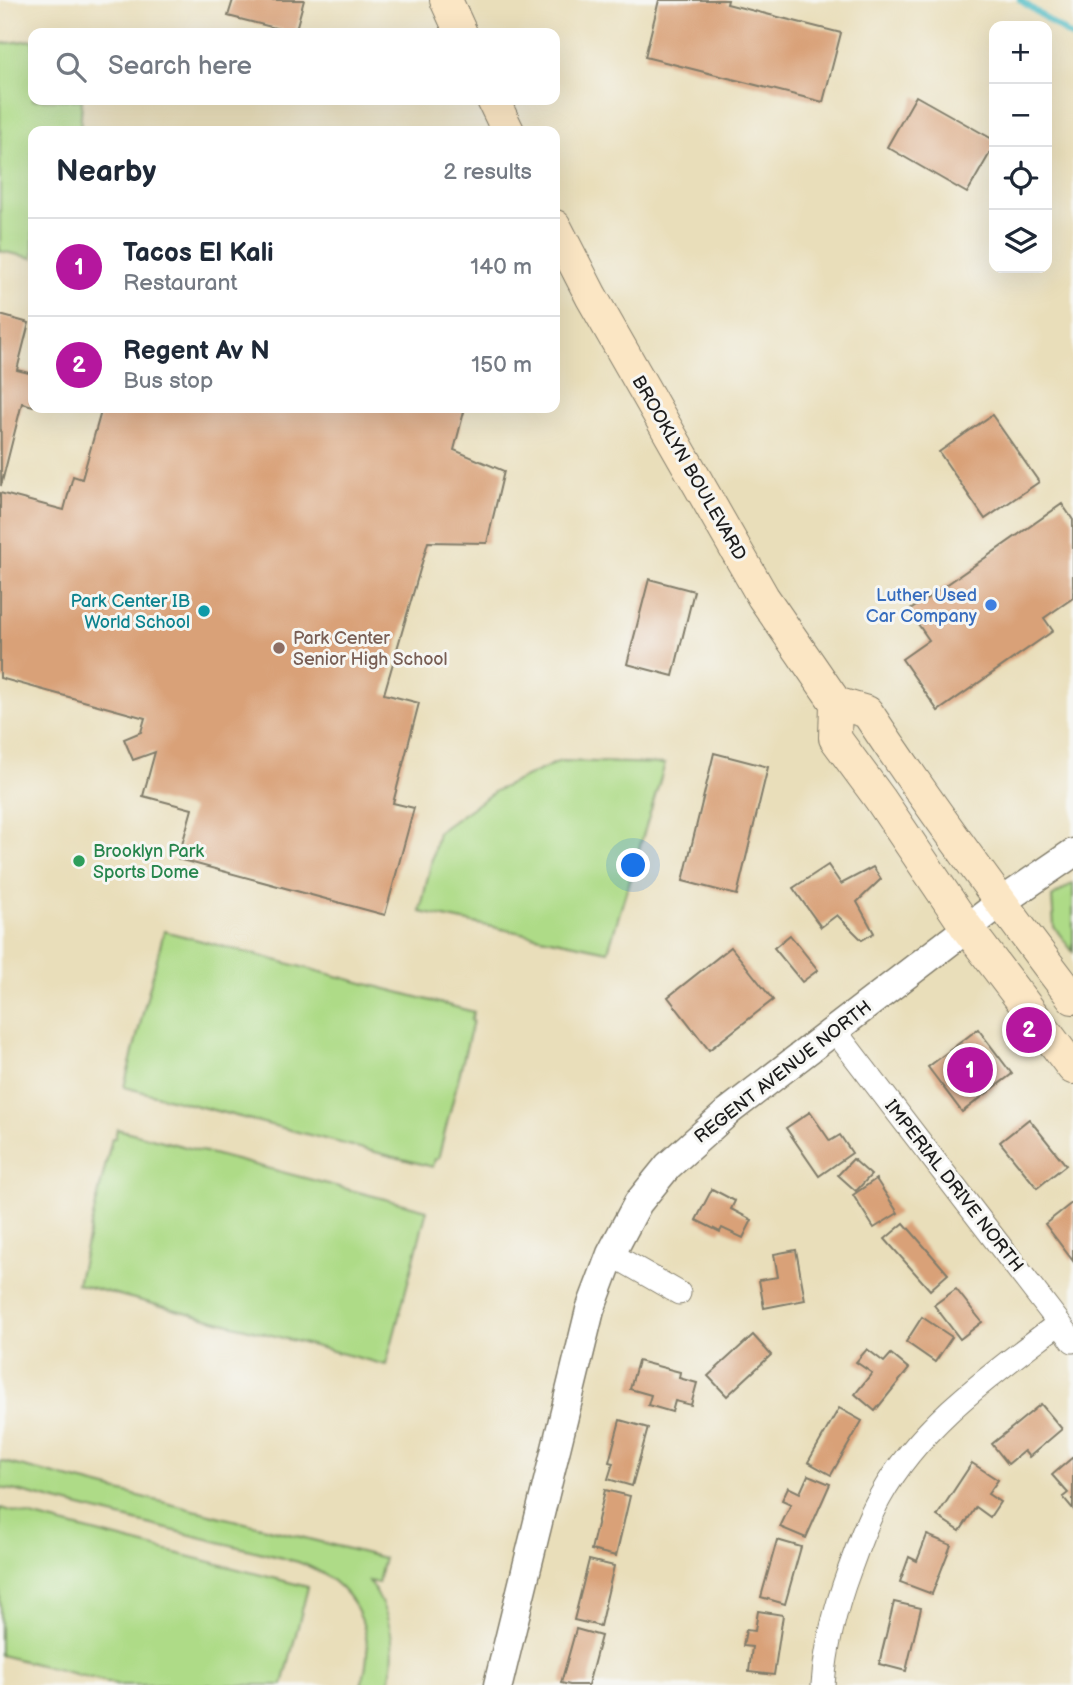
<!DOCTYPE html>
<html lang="en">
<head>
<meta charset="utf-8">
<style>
  :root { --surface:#fff; --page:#f2f2f3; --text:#1f2937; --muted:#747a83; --line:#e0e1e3; --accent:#b5179e }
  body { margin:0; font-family:"Balsamiq Sans",sans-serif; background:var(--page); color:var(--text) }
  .controls { position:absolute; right:21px; top:21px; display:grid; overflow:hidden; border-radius:14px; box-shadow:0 7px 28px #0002 }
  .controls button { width:63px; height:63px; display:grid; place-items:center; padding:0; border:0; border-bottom:2px solid var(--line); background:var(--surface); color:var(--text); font:35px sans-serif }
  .you { position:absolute; left:634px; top:866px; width:24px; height:24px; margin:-18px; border:5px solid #fff; border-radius:50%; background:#1a73e8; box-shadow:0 0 0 10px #1a73e833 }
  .badge { display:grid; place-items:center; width:46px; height:46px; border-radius:50%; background:var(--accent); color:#fff; font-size:23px; font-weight:700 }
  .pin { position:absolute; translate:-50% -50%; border:4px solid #fff; box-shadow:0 2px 7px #0006 }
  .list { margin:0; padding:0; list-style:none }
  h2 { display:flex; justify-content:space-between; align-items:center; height:91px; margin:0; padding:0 28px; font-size:30px }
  h2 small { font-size:23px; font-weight:400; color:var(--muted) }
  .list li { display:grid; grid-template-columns:46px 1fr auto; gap:21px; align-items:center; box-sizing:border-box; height:98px; padding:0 28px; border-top:2px solid var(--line) }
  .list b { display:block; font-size:26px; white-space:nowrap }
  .list p { margin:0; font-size:23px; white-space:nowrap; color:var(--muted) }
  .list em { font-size:23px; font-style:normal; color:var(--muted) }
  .icon { flex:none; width:38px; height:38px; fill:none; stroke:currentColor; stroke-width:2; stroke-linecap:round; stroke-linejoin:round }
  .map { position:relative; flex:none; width:1073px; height:1685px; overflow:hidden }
  .search { position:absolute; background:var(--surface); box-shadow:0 7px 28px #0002; left:28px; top:28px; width:532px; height:77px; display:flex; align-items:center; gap:18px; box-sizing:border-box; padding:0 24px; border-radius:14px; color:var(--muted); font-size:26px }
  .panel { position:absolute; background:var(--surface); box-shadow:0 7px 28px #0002; left:28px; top:126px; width:532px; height:287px; border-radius:14px }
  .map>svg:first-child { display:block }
</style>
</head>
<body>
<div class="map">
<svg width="1073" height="1685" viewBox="0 0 1073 1685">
  <rect width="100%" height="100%" fill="#f6f6f2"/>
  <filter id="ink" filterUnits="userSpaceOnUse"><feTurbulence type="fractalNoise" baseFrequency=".0143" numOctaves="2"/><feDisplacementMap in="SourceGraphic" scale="14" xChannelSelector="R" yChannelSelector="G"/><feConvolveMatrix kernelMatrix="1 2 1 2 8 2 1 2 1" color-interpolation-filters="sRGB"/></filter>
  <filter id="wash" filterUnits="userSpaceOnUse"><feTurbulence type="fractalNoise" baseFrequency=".00686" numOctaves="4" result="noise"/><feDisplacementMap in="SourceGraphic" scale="28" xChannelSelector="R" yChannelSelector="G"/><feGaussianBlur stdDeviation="1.57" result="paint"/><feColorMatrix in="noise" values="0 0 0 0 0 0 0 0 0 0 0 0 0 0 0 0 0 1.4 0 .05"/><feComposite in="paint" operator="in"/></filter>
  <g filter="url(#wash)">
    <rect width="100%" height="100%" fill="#e9deba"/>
    <g fill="#aedb87" stroke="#657c52" stroke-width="2">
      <path d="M 33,40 L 33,100 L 82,100 L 80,131 L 33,131 L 33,258 L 0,251 L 0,44 Z"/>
      <path d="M 560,761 L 665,764 L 608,951 L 420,912 L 438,832 L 495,791 Z"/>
      <path d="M 1073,883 L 1073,952 L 1054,927 L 1052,897 Z"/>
      <path d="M 164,931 L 474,1012 L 471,1020 L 473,1021 L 438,1159 L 435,1159 L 433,1167 L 124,1087 Z"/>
      <path d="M 117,1129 L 427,1210 L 386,1365 L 77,1284 L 112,1138 L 115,1138 Z"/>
      <path d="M 0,1461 L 384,1558 L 378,1583 L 369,1581 C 390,1612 399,1648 388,1685 L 361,1685 C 380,1629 352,1581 298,1562 L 17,1491 L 0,1488 Z"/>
      <path d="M 0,1508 L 308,1587 L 283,1685 L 119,1685 L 0,1655 Z"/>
    </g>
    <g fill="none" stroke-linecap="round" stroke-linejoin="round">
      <path stroke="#4fbdc6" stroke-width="6" d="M 1020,0 L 1073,38"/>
    </g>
    <g id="blocks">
      <g fill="#d9a178">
        <path d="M 233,0 L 304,0 L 295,33 L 228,16 Z"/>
        <path d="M 659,0 L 728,0 L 727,4 L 841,33 L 823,102 L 645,57 Z"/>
        <path d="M 916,96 L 994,140 L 994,146 L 967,193 L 887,147 Z"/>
        <path d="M 0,315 L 29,323 L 17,370 L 33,374 L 33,406 L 22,403 L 1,486 Z"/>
        <path d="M 102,408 L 465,408 L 454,450 L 504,471 L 487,543 L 428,542 L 384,694 L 419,703 L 393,803 L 414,808 L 385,915 L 178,859 L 192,809 L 143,796 L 155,752 L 133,760 L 124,739 L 141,732 L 145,718 L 0,678 L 0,493 L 64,510 L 73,476 L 82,479 Z"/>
        <path d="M 992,415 L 1039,482 L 985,519 L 939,452 Z"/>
        <path d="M 1062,504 L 1073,520 L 1073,598 L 1044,618 L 1053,631 L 938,711 L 902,659 L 929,640 L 909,611 Z"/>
        <path d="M 649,579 L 694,591 L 673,676 L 627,664 Z"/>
        <path d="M 714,753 L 768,767 L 737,895 L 683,881 Z"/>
        <path d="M 828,865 L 841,884 L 873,867 L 881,879 L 857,902 L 874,933 L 862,940 L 837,915 L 821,927 L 793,888 Z"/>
        <path d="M 790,935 L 818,970 L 802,982 L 774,948 Z"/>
        <path d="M 731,947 L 773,1000 L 709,1050 L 668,997 Z"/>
        <path d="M 978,1029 L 1012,1074 L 962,1112 L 928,1067 Z"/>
        <path d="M 810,1112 L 830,1141 L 840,1135 L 852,1153 L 819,1176 L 786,1128 Z"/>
        <path d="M 1029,1119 L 1066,1165 L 1037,1188 L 1000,1142 Z"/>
        <path d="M 853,1159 L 871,1175 L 856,1191 L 838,1175 Z"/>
        <path d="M 876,1179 L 898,1213 L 874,1228 L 853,1195 Z"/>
        <path d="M 712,1189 L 735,1201 L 731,1209 L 752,1220 L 743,1238 L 722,1228 L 720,1232 L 696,1220 Z"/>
        <path d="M 1073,1202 L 1073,1261 L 1045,1224 Z"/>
        <path d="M 904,1223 L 948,1274 L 930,1290 L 885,1239 Z"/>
        <path d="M 796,1250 L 805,1300 L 764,1308 L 759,1280 L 778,1277 L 774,1254 Z"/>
        <path d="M 956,1289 L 982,1322 L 960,1339 L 934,1305 Z"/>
        <path d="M 922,1317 L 952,1337 L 935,1362 L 906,1342 Z"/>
        <path d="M 753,1335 L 771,1355 L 727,1396 L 708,1376 Z"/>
        <path d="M 867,1349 L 884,1362 L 891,1354 L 909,1369 L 875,1411 L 855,1394 L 872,1373 L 856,1362 Z"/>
        <path d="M 638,1361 L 680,1372 L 679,1378 L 697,1383 L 691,1405 L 675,1401 L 672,1412 L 648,1405 L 651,1395 L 630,1389 Z"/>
        <path d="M 1041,1404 L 1062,1429 L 1029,1457 L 1024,1451 L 1008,1464 L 992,1444 Z"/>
        <path d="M 839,1408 L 862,1421 L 831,1475 L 808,1462 Z"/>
        <path d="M 620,1420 L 648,1428 L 632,1486 L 608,1479 L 613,1463 L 609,1462 Z"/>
        <path d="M 1073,1457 L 1073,1509 L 1063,1497 L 1068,1493 L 1052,1475 Z"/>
        <path d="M 972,1463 L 998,1480 L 988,1494 L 1000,1502 L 990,1517 L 976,1507 L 960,1531 L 937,1516 Z"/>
        <path d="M 808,1475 L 830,1484 L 806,1538 L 780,1527 L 791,1504 L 782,1500 L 788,1487 L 800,1493 Z"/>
        <path d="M 605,1490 L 630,1496 L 616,1556 L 591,1550 Z"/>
        <path d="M 927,1535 L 951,1545 L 932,1594 L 900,1582 L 909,1557 L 917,1561 Z"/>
        <path d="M 777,1540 L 801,1547 L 785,1604 L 761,1597 Z"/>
        <path d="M 589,1560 L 614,1566 L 600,1626 L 574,1620 Z"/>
        <path d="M 894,1602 L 921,1608 L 906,1671 L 879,1664 Z"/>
        <path d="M 758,1611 L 783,1615 L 774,1675 L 749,1672 L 752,1647 L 743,1646 L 746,1630 L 755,1631 Z"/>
        <path d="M 576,1629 L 601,1636 L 588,1685 L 570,1685 L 561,1683 Z"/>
      </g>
    </g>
  </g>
  <g filter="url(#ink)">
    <use href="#blocks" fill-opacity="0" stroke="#827d6b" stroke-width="2"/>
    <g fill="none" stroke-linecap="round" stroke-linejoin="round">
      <g stroke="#827d6b" stroke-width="25">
        <g id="minor">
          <path d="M 835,1031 L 1073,1341"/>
          <path d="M 611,1254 L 679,1293"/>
          <path d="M 823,1685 C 826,1644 835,1609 849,1571 C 858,1546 867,1520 880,1497 C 921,1423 994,1373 1059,1323"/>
        </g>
      </g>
      <g stroke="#827d6b" stroke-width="31">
        <path id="tertiary" d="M 498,1685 L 590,1310 L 611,1254 L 623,1231 L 638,1203 L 668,1166 L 729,1111 L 1000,903 L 1073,853"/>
      </g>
      <g stroke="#827d6b" stroke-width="34">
        <g id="secondary">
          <path d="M 446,0 L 461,33"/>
          <path d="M 493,100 L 508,131"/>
          <path d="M 555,226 L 591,296 L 763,597 L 836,703 L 835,738 L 880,799 L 967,928 L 1073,1068"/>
          <path d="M 836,703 L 867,712 C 932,810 1002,905 1073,998"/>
        </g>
      </g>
      <use href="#minor" stroke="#fff" stroke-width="23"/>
      <use href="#tertiary" stroke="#fff" stroke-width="28"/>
      <use href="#secondary" stroke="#fbe6c4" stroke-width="32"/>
    </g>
  </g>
  <circle fill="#3f7fe0" stroke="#f6f6f2" stroke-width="2.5" cx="991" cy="605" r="7"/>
  <circle fill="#0f9aa8" stroke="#f6f6f2" stroke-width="2.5" cx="204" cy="611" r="7"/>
  <circle fill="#8d6e63" stroke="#f6f6f2" stroke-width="2.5" cx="279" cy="648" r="7"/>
  <circle fill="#2e9e5b" stroke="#f6f6f2" stroke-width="2.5" cx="79" cy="861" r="7"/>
  <g text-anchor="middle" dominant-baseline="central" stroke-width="6" stroke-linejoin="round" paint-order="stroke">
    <g font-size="18" fill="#1c1c1c" stroke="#f6f6f2">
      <text transform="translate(689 468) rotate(60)">BROOKLYN BOULEVARD</text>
      <text transform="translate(783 1072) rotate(-38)">REGENT AVENUE NORTH</text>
      <text transform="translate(954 1186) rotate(52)">IMPERIAL DRIVE NORTH</text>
    </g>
    <g font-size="18" fill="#366cbe" stroke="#f6f6f2" text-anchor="end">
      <text x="977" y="595">Luther Used<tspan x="977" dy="21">Car Company</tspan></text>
    </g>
    <g font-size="18" fill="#0d838f" stroke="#f6f6f2" text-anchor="end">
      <text x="190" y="601">Park Center IB<tspan x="190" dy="21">World School</tspan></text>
    </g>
    <g font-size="18" fill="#785e54" stroke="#f6f6f2" text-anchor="start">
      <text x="293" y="638">Park Center<tspan x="293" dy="21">Senior High School</tspan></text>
    </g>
    <g font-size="18" fill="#27864d" stroke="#f6f6f2" text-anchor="start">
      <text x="93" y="851">Brooklyn Park<tspan x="93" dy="21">Sports Dome</tspan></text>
    </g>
  </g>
</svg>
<div class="controls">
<button>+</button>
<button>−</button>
<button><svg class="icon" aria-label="locate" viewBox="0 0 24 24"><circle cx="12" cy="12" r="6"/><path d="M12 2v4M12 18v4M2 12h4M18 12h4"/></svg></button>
<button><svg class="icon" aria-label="layers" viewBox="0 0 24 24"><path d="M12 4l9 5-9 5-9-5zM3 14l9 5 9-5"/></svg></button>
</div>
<div class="you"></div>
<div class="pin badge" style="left:970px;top:1070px">1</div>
<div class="pin badge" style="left:1029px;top:1030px">2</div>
<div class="search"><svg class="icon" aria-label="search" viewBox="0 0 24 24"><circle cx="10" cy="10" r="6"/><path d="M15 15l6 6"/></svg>Search here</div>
<section class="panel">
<h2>Nearby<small>2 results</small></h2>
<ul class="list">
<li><span class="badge">1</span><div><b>Tacos El Kali</b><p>Restaurant</p></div><em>140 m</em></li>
<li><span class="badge">2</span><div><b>Regent Av N</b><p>Bus stop</p></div><em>150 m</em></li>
</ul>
</section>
</div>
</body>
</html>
